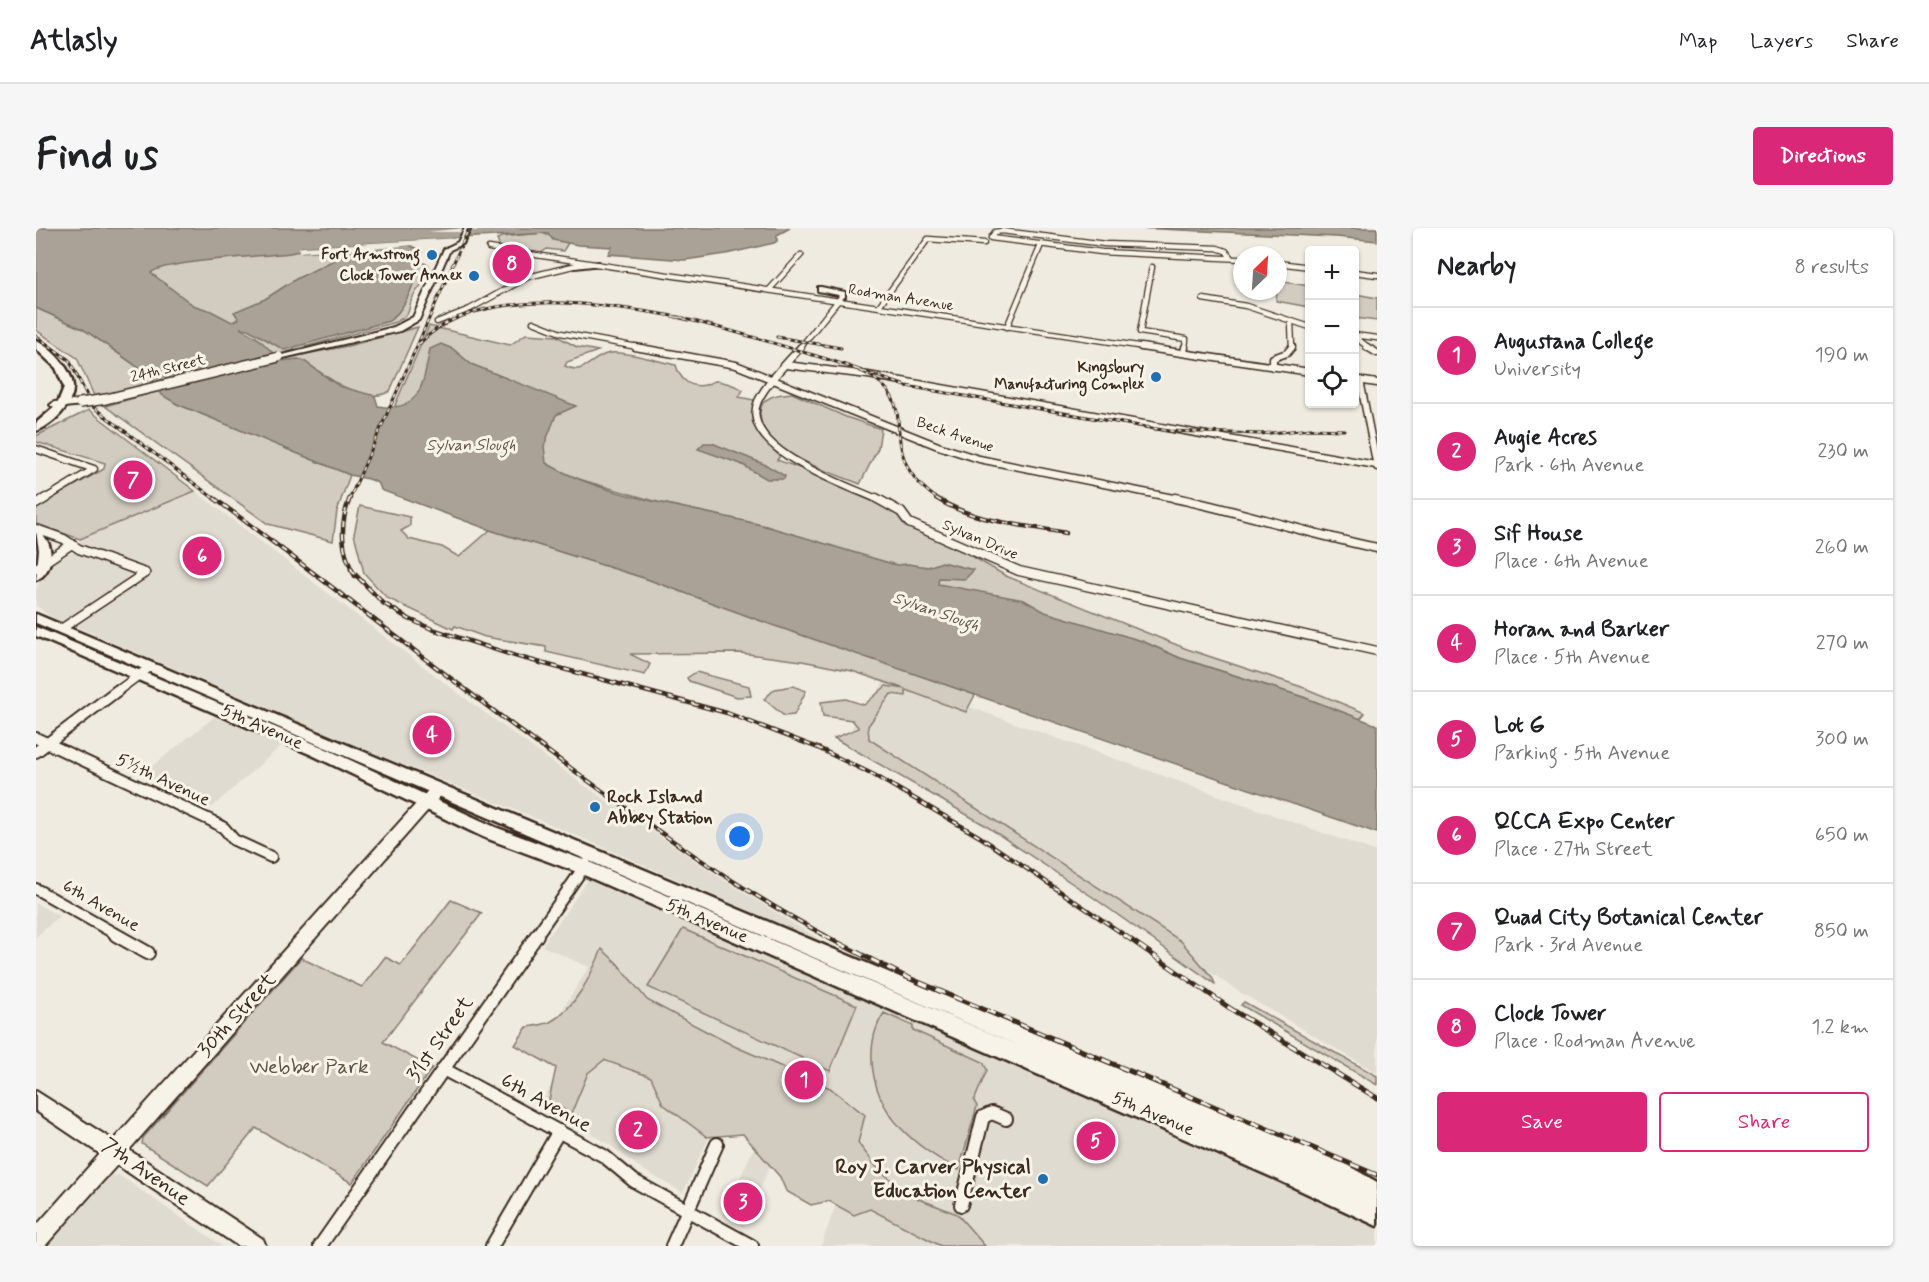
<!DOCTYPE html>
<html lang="en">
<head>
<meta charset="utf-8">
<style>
  :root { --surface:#fff; --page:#f6f6f6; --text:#202124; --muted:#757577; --line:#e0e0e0; --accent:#db2777 }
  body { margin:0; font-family:Mynerve,sans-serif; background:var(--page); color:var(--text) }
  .controls { position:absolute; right:18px; top:18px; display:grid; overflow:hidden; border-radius:6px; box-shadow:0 2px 4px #0004 }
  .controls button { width:54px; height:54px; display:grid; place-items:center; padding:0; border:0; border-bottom:2px solid var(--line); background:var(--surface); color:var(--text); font:30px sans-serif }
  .compass { position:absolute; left:1197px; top:18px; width:54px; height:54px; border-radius:50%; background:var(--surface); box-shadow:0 2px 4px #0004; rotate:25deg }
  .you { position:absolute; left:704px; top:609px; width:21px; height:21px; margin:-15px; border:4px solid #fff; border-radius:50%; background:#1a73e8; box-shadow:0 0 0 9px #1a73e833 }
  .badge { display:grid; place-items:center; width:39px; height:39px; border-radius:50%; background:var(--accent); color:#fff; font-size:20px; font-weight:700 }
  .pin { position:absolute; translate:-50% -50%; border:3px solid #fff; box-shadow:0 2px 6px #0006 }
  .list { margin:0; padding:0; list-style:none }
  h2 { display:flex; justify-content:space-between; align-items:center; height:78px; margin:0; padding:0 24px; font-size:26px }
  h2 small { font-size:20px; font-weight:400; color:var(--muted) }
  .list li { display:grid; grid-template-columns:39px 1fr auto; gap:18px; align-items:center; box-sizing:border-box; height:96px; padding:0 24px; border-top:2px solid var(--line) }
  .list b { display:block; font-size:22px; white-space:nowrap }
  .list p { margin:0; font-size:20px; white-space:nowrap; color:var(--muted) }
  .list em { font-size:20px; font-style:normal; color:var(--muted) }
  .actions { display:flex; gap:12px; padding:18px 24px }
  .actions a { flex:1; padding:14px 0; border:2px solid var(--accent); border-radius:6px; text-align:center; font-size:21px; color:var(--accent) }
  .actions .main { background:var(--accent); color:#fff }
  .icon { flex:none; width:33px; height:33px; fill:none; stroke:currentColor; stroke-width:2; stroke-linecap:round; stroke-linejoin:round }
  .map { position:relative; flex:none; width:1341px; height:1018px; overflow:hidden; border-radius:6px }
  header { display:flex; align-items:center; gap:36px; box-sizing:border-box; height:84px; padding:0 30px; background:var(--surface); border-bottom:2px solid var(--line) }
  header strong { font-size:28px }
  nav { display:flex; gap:33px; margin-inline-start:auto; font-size:21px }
  .intro { display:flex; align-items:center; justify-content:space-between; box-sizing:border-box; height:144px; padding:0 36px }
  h1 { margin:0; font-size:42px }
  .button { padding:15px 27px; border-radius:6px; background:var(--accent); color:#fff; font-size:21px; font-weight:700 }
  main { display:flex; gap:36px; padding:0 36px }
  aside { flex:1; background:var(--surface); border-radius:6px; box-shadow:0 2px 4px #0004 }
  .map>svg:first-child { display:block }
</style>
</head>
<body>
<header>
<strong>Atlasly</strong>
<nav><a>Map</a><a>Layers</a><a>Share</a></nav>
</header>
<div class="intro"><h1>Find us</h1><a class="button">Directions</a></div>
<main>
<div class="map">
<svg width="1341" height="1018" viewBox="0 0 1341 1018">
  <rect width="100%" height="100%" fill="#efebe0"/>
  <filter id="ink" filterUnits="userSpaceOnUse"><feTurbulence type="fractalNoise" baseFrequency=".0167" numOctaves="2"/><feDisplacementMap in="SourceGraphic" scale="12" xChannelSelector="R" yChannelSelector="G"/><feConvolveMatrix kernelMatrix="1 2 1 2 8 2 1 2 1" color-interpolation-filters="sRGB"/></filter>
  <g filter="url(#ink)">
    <g fill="#e0dbd0">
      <path d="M 159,263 L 422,465 L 545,555 L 688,652 L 794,718 L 511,595 L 292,506 L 38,398 L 115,345 L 44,319 L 44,311 Z"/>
      <path d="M 41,324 L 102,346 L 28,396 L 9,385 L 0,377 L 0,362 L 10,339 L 34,325 Z"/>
      <path d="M 848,454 L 886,462 L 1341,624 L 1341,845 L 1197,760 L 946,583 L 865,540 L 811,506 Z"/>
      <path d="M 182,486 L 246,517 L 174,581 L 105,547 Z"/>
      <path d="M 554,649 L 1250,952 L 1341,996 L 1341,1018 L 785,1018 L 814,937 L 750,903 L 707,998 L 687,987 L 730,893 L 690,873 L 647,965 L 604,940 L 570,914 L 504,877 L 535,824 L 508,811 L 553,739 L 506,718 Z"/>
      <path d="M 0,675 L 23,688 L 0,709 Z"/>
      <path d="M 83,947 L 138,985 L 187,1018 L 10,1018 L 73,948 Z"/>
    </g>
    <g fill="#d1cbc0" stroke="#867a6f" stroke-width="1.5">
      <path d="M 506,5 L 532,15 L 527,23 L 511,21 L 505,25 L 464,19 L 461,12 L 465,9 Z"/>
      <path d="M 263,20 L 263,24 L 321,21 L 380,52 L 385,34 L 393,37 L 392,41 L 395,42 C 390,51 384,58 378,67 C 369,81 380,83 360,94 L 239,127 L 118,56 L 108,37 Z"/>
      <path d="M 1242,53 L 1273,58 L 1273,79 L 1240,73 Z"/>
      <path d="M 1319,66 L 1341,70 L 1341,93 L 1319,90 Z"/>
      <path d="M 0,80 L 47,101 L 114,148 L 118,156 L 59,170 L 41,130 L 0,102 Z"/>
      <path d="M 393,98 L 474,117 L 490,106 L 521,108 L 541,119 L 562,123 L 531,134 L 529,138 C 549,149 556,127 575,125 C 590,123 624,134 640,137 C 644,152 654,160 669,157 C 673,156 675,154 679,153 C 687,153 701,158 707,162 L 703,169 L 718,172 C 715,202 722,208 744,228 L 741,232 L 805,255 L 858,283 L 868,294 L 913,315 L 970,348 L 1151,421 L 1266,459 L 1329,485 L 1324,491 L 1267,469 L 1144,430 L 1106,413 L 900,363 L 730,298 L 622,274 L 532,248 L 362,179 L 359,177 Z"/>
      <path d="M 382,99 L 354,163 C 327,179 290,148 268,133 C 259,130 250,136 243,131 L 312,118 Z"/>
      <path d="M 123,163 L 141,176 L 314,247 L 301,283 L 297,313 L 232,296 L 69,178 Z"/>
      <path d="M 756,165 L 810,189 L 845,201 L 842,220 L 824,256 C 793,243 724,225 724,185 C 724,168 743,166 756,165 Z"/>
      <path d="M 53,182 L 159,263 L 44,311 L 0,296 L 0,279 L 68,241 L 69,235 L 0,214 L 0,208 Z"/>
      <path d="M 324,278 L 374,289 L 374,298 L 365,303 L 373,311 L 406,319 L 423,329 L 454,302 L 608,350 L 939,467 L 930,484 L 870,462 L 870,468 L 855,466 L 832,498 L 833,511 L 1145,713 L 1176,749 L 1179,756 L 1058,670 L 947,596 L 798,510 L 823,500 L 816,492 L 787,488 L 785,474 L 810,471 L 828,477 L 850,458 L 869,461 L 816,443 L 766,433 L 704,425 L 594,426 L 614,436 L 609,447 L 510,424 L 510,419 L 449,409 L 419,398 L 417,401 L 351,370 L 328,345 L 318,306 Z"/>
      <path d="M 660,444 L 713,458 L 715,468 L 701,469 L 653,453 L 651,450 Z"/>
      <path d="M 757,458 L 770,463 L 758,487 L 748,488 L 728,471 L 739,461 Z"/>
      <path d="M 415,672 L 446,685 L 347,814 L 396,840 L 316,955 L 220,900 L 172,958 L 106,916 L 107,910 L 265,730 L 326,759 L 349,729 L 365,737 Z"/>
      <path d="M 647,701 L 821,777 L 794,843 L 612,759 Z"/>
      <path d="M 566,721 L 581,735 L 611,772 L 698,818 L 794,860 L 829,887 L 822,915 L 843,942 L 878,969 L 921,986 L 949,1018 L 905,1018 L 834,981 L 818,987 L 793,973 L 775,977 L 750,963 L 744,949 L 707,906 L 671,909 L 627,876 L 615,849 L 568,832 L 552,845 L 535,886 L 513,872 L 520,840 L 479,817 L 491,799 C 498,798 507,797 514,794 C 540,780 555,747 566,721 Z"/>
      <path d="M 1208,774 L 1341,848 L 1341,857 L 1205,777 Z"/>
      <path d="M 848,785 L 877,798 L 877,802 L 947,834 L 951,842 L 938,873 L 941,878 L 923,942 C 879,919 839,887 836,834 C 835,816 838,800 848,785 Z"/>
    </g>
    <g fill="#aaa296" stroke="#7e7266" stroke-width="1.5">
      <path d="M 0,0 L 754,0 L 741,7 L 741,13 L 738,15 L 690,26 L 649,32 L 572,26 L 576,19 L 542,17 L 517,12 L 512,5 L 266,19 L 263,23 L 254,25 C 231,28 126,33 115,45 L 157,77 L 175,83 L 196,94 L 203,91 L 198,84 L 229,71 L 260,51 L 302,30 L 314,21 L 328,22 L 373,17 L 386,23 C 383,44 371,81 353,93 L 248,122 L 212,101 L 204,100 L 223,111 L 245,133 L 262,131 L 268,133 L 303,158 L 339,168 L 342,178 C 386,186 387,154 394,121 L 405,116 L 417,121 L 435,136 L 540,178 L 520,187 L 508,218 L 510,235 C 574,272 658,279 729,298 C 773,310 817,325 861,337 L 872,336 L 892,339 L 906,334 L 938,342 L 929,351 L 903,350 L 902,356 L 988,372 L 1009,384 L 1106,413 L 1144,430 L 1267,469 L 1341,497 L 1341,605 L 736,397 L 608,350 L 454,302 L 345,262 L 343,256 L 336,252 L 314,247 L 141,176 L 126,167 L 114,148 L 85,127 L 47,101 L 0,80 Z"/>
      <path d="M 1101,0 L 1341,0 L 1341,13 L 1300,9 Z"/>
      <path d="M 668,215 L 676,215 L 730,237 L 749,248 L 748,251 L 731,251 L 705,236 L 662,221 Z"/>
    </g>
    <path fill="#efebe0" d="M 428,0 L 486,0 L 434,3 L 430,13 L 377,14 L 377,17 L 328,22 L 309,21 L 311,20 L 263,24 L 263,20 L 267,19 L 423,10 L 425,4 L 392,4 Z"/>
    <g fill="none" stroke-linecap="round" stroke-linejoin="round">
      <g stroke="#3b2a1e" stroke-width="7">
        <g id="street-far4">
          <path d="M 453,20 L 1115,120"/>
          <path d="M 1195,30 L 1190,23 L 1181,20 L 1069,16 L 966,3 L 959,4 L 955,10 L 1066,24 L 1206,31"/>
          <path d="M 1242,35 L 1274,39"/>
          <path d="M 1116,39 L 1104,104 L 1150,111 L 1149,120"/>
          <path d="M 1318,44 L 1341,47"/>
          <path d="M 733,62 L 765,27"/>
          <path d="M 1167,71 L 1210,78 L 1274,99"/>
          <path d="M 843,78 L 892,11 L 948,15"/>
          <path d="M 401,94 L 434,81 L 492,49 L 545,36"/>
          <path d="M 497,94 L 525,105 L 607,120"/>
          <path d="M 1255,94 L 1256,120"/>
          <path d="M 971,99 L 1005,17"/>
          <path d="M 1318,107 L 1341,110"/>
          <path d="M 1318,108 L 1333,120"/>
          <path d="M 764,120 L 805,69"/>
        </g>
      </g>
      <g stroke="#3b2a1e" stroke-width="9">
        <g id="street-far3">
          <path d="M 599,119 L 700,137 L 902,218 L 943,231 L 1147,272"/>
          <path d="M 765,119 C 751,135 732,153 722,173 C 701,221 811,257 843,272"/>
          <path d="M 1105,119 L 1274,144"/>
          <path d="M 1331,119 L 1341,125"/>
          <path d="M 1148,125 L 1149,119"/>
          <path d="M 750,137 L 832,147 L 1340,237"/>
          <path d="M 1237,139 L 1237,130 L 1251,125 L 1256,119"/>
          <path d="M 1321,152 L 1341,155"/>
          <path d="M 1324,152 L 1341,239"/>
          <path d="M 0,221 L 58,241 L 7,272"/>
        </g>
      </g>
      <g stroke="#3b2a1e" stroke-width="11">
        <g id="street-far2">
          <path d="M 840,270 L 865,284 L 873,295 L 983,343 L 1341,423"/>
          <path d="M 1139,270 C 1207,284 1273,306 1341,320"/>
          <path d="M 0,276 L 10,270"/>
          <path d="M 0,301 L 28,311 L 43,321 L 109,345"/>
          <path d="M 0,340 L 36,316"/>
          <path d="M 25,401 L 109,345"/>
          <path d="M 80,464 L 114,439"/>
        </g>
      </g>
      <g stroke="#3b2a1e" stroke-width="14">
        <g id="street-far1">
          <path d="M 0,510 L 176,593 L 188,600 L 198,612 L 235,629"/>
          <path d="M 0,524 L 82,462"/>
          <path d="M 0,661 L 83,708"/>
          <path d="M 500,708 L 550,636"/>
        </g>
      </g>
      <g stroke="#3b2a1e" stroke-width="16">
        <g id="street">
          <path d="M 80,707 L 112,725"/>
          <path d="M 407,841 L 568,928 L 598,953 L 716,1018"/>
          <path d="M 925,977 L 947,889 L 956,885 L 970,891"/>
          <path d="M 284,1018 L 501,707"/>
          <path d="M 456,1018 L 523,903"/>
          <path d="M 636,1018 L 681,916"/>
        </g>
      </g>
      <g stroke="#3b2a1e" stroke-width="4">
        <g id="secondary">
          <path d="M 429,0 L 435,0 L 427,16 L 414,22 L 383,92 L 364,103 L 243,131 L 239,129 L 358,99 L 377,89 L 408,21 L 422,14 Z"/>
          <path d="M 563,34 L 565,37 L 539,40 L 536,38 Z"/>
          <path d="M 785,59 L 809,64 L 809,69 L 805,71 L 802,67 L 782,63 L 782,59 Z"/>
          <path d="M 44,172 L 47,173 L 47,177 L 18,180 L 14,177 L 18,174 Z"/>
          <path d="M 402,556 L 407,557 L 409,561 L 407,565 L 93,922 L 227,1011 L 230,1018 L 202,1018 L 81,937 L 9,1018 L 0,1018 L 0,998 L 64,926 L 0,883 L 0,863 L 77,912 L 397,557 Z"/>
        </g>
      </g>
      <g stroke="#3b2a1e" stroke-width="5">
        <g id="primary">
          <path d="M 0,113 C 15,119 37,142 37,159 C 38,177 15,198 0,203 L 0,195 L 21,177 L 28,159 L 20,140 L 0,121 Z"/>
          <path d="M 0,303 C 20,310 19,345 0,352 L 3,322 Z"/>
          <path d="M 0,386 L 1311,937 L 1341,954 L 1341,998 L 1238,950 L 541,644 L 447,609 L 276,527 L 0,408 L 0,399 L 286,519 L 459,599 L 553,634 L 1000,825 L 0,395 Z"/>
        </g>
      </g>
      <use href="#street-far4" stroke="#f7f3e8" stroke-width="4.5"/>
      <use href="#street-far3" stroke="#f7f3e8" stroke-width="6"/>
      <use href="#street-far2" stroke="#f7f3e8" stroke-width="8"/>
      <use href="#street-far1" stroke="#f7f3e8" stroke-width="10"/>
      <use href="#street" stroke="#f7f3e8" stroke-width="12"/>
      <use href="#secondary" fill="#f7f3e8" fill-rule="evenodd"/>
      <use href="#primary" fill="#f7f3e8" fill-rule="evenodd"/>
      <g stroke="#3b2a1e" stroke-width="3">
        <g id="rail-far2">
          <path d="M 640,89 C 682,98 723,111 764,123 C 785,130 808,135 829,145 C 839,150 850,158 856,169 C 862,180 862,192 863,204 C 865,236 877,254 903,272"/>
          <path d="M 0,108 L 33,132 L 57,179 L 180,272"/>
          <path d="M 741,109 L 805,120"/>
          <path d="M 383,116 C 441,54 573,77 648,90"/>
          <path d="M 820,141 L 870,158 L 1133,203 L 1224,206 L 1275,201 L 1308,202"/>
          <path d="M 313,272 L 433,0"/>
        </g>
      </g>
      <g stroke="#3b2a1e" stroke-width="4.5">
        <g id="rail-far1">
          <path d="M 178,270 C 298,359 415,453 536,541 C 618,601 701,660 790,708"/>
          <path d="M 314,270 C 303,296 305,324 319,348"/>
          <path d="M 900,270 C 937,294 988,297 1030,305"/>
          <path d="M 315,342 L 347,375 L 373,391 L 396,401 L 479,428 L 691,485 L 782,520 L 838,547 L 944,609 L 1090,708"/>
        </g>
      </g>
      <g stroke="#3b2a1e" stroke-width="5">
        <g id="rail">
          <path d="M 787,707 L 866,747 L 1341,947"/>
          <path d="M 1088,707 L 1195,781 L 1341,870"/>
        </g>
      </g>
      <use href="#rail-far2" stroke="#f7f3e8" stroke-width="1.5" stroke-dasharray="4" stroke-linecap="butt"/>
      <use href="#rail-far1" stroke="#f7f3e8" stroke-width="2" stroke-dasharray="6" stroke-linecap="butt"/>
      <use href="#rail" stroke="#f7f3e8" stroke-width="3" stroke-dasharray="9" stroke-linecap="butt"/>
      <g stroke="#3b2a1e" stroke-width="12" stroke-linecap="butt">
        <path id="secondary-bridge" d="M 44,175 L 70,171 L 243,129"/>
      </g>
      <use href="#secondary-bridge" stroke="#f7f3e8" stroke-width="9"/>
    </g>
  </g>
  <g fill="#1f6fb2" stroke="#f7f3e8" stroke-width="2">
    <circle cx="396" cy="27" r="6"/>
    <circle cx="438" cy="48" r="6"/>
    <circle cx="1120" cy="149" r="6"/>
    <circle cx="559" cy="579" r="6"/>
    <circle cx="1007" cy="951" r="6"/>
  </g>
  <g text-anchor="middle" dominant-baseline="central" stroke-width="6" stroke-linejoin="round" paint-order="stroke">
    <g font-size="15" font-weight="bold" fill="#3b2a1e" stroke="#f7f3e8" text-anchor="end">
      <text x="384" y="27">Fort Armstrong</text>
      <text x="426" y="48">Clock Tower Annex</text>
      <text x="1108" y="140">Kingsbury<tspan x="1108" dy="17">Manufacturing Complex</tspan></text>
    </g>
    <g font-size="15" fill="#3b2a1e" stroke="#f7f3e8">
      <text transform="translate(865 70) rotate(9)">Rodman Avenue</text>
      <text transform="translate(132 141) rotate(-14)">24th Street</text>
      <text transform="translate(919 207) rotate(19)">Beck Avenue</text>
      <text transform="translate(944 312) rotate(23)">Sylvan Drive</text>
    </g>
    <g font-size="16" font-style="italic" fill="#625448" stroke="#f7f3e8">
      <text x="435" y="217">Sylvan Slough</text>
      <text transform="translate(900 384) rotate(19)">Sylvan Slough</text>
    </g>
    <g font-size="18" fill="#3b2a1e" stroke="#f7f3e8">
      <text transform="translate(226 499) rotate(24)">5th Avenue</text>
      <text transform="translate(127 552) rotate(25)">5½th Avenue</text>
      <text transform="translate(65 678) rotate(30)">6th Avenue</text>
      <text transform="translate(671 693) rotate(23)">5th Avenue</text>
      <text transform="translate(1117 886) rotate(23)">5th Avenue</text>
    </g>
    <g font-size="18" font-weight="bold" fill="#3b2a1e" stroke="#f7f3e8" text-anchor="start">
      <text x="571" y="569">Rock Island<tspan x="571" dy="21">Abbey Station</tspan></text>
    </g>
    <g font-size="21" fill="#3b2a1e" stroke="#f7f3e8">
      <text transform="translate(201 787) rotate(-48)">30th Street</text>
      <text transform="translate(404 811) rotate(-55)">31st Street</text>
      <text transform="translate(510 875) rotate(29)">6th Avenue</text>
      <text transform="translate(110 944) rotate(35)">7th Avenue</text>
    </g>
    <g font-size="21" fill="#605246" stroke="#f7f3e8">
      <text x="273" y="839">Webber Park</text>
    </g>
    <g font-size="21" font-weight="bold" fill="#3b2a1e" stroke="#f7f3e8" text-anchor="end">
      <text x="995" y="939">Roy J. Carver Physical<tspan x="995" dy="24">Education Center</tspan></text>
    </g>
  </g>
</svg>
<div class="controls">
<button>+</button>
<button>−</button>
<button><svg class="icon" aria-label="locate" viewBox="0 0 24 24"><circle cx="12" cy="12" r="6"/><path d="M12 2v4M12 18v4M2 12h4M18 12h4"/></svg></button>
</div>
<svg class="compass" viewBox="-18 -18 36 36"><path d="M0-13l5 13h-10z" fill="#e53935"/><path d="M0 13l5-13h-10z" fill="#757577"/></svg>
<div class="you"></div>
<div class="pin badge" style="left:768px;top:852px">1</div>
<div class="pin badge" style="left:602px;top:902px">2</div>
<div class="pin badge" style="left:707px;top:974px">3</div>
<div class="pin badge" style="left:396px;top:507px">4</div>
<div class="pin badge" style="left:1060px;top:913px">5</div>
<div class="pin badge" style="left:166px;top:328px">6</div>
<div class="pin badge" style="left:97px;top:252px">7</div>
<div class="pin badge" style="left:476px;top:36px">8</div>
</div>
<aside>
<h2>Nearby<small>8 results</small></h2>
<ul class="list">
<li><span class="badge">1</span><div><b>Augustana College</b><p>University</p></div><em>190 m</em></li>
<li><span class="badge">2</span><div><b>Augie Acres</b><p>Park · 6th Avenue</p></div><em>230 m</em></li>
<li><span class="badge">3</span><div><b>Sif House</b><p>Place · 6th Avenue</p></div><em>260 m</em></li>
<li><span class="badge">4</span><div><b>Horan and Barker</b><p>Place · 5th Avenue</p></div><em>270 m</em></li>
<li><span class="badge">5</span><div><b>Lot G</b><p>Parking · 5th Avenue</p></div><em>300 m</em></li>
<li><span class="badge">6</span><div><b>QCCA Expo Center</b><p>Place · 27th Street</p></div><em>650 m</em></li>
<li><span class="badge">7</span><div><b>Quad City Botanical Center</b><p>Park · 3rd Avenue</p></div><em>850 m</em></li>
<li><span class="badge">8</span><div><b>Clock Tower</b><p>Place · Rodman Avenue</p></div><em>1.2 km</em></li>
</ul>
<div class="actions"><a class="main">Save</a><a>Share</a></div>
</aside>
</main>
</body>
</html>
